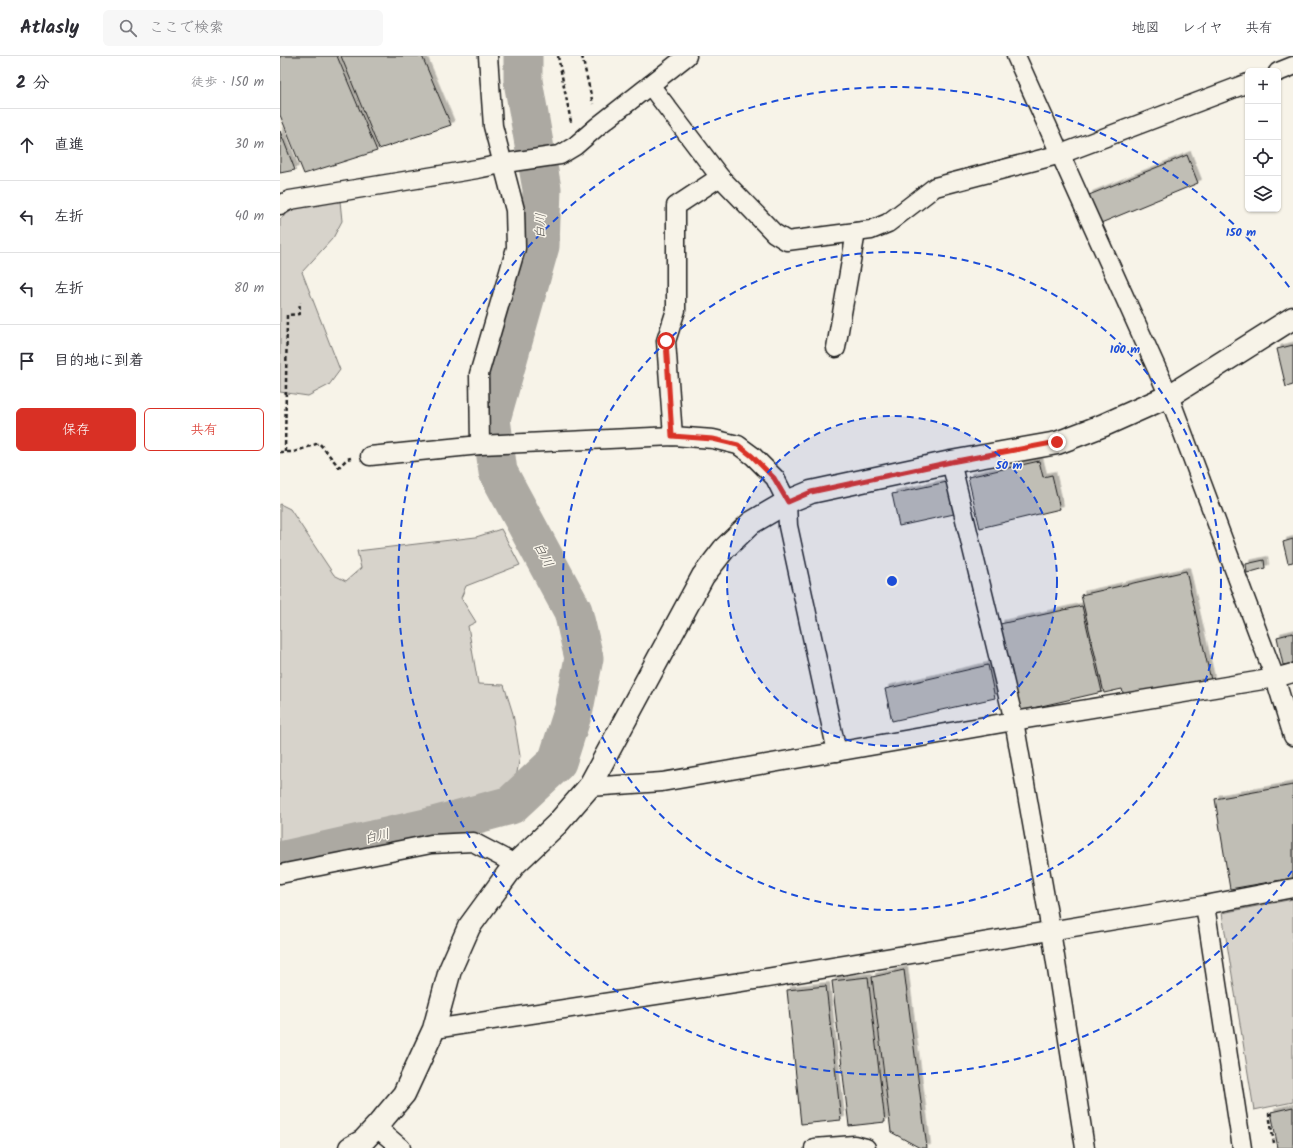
<!DOCTYPE html>
<html lang="ja">
<head>
<meta charset="utf-8">
<style>
  :root { --surface:#fff; --page:#f7f7f7; --text:#2b2b33; --muted:#7c7c81; --line:#e1e1e2; --accent:#d93025 }
  body { margin:0; font-family:Kalam,"Klee One",sans-serif; background:var(--page); color:var(--text) }
  .controls { position:absolute; right:12px; top:12px; display:grid; overflow:hidden; border-radius:6px; box-shadow:0 1px 3px #0004 }
  .controls button { width:36px; height:36px; display:grid; place-items:center; padding:0; border:0; border-bottom:1px solid var(--line); background:var(--surface); color:var(--text); font:20px sans-serif }
  .stop { position:absolute; width:12px; height:12px; margin:-9px; border:3px solid #d93025; border-radius:50%; background:#fff }
  .stop.end { background:#d93025; border-color:#fff; box-shadow:0 1px 4px #0008 }
  .list { margin:0; padding:0; list-style:none }
  h2 { display:flex; justify-content:space-between; align-items:center; height:52px; margin:0; padding:0 16px; font-size:17px }
  h2 small { font-size:13px; font-weight:400; color:var(--muted) }
  .list li { display:grid; grid-template-columns:26px 1fr auto; gap:12px; align-items:center; box-sizing:border-box; height:72px; padding:0 16px; border-top:1px solid var(--line) }
  .list b { display:block; font-size:15px; white-space:nowrap }
  .list em { font-size:13px; font-style:normal; color:var(--muted) }
  .actions { display:flex; gap:8px; padding:12px 16px }
  .actions a { flex:1; padding:9px 0; border:1px solid var(--accent); border-radius:6px; text-align:center; font-size:14px; color:var(--accent) }
  .actions .main { background:var(--accent); color:#fff }
  .icon { flex:none; width:22px; height:22px; fill:none; stroke:currentColor; stroke-width:2; stroke-linecap:round; stroke-linejoin:round }
  .map { position:relative; flex:none; width:1013px; height:1092px; overflow:hidden }
  header { display:flex; align-items:center; gap:24px; box-sizing:border-box; height:56px; padding:0 20px; background:var(--surface); border-bottom:1px solid var(--line) }
  header strong { font-size:19px }
  nav { display:flex; gap:22px; margin-inline-start:auto; font-size:14px }
  .search { width:280px; height:36px; background:var(--page); display:flex; align-items:center; gap:10px; box-sizing:border-box; padding:0 14px; border-radius:6px; color:var(--muted); font-size:15px }
  main { display:flex }
  aside { flex:1; background:var(--surface) }
  .map>svg:first-child { display:block }
</style>
</head>
<body>
<header>
<strong>Atlasly</strong>
<div class="search"><svg class="icon" aria-label="search" viewBox="0 0 24 24"><circle cx="10" cy="10" r="6"/><path d="M15 15l6 6"/></svg>ここで検索</div>
<nav><a>地図</a><a>レイヤ</a><a>共有</a></nav>
</header>
<main>
<aside>
<h2>2 分<small>徒歩 · 150 m</small></h2>
<ul class="list">
<li><svg class="icon" aria-label="ahead" viewBox="0 0 24 24"><path d="M12 20V5M6 11l6-6 6 6"/></svg><div><b>直進</b></div><em>30 m</em></li>
<li><svg class="icon" aria-label="left" viewBox="0 0 24 24"><path d="M17 20v-9H6M10 6l-5 5 5 5"/></svg><div><b>左折</b></div><em>40 m</em></li>
<li><svg class="icon" aria-label="left" viewBox="0 0 24 24"><path d="M17 20v-9H6M10 6l-5 5 5 5"/></svg><div><b>左折</b></div><em>80 m</em></li>
<li><svg class="icon" aria-label="arrive" viewBox="0 0 24 24"><path d="M6 21V4h12l-3 4 3 4H6"/></svg><div><b>目的地に到着</b></div></li>
</ul>
<div class="actions"><a class="main">保存</a><a>共有</a></div>
</aside>
<div class="map">
<svg width="1013" height="1092" viewBox="0 0 1013 1092">
  <defs>
    <filter id="shadow"><feDropShadow dx="3.5" dy="-3.5" stdDeviation="0" flood-color="#0004"/></filter>
  </defs>
  <rect width="100%" height="100%" fill="#f7f3e8"/>
  <filter id="ink" filterUnits="userSpaceOnUse"><feTurbulence type="fractalNoise" baseFrequency=".025" numOctaves="2"/><feDisplacementMap in="SourceGraphic" scale="8" xChannelSelector="R" yChannelSelector="G"/><feConvolveMatrix kernelMatrix="1 2 1 2 8 2 1 2 1" color-interpolation-filters="sRGB"/></filter>
  <g filter="url(#ink)">
    <g fill="#d7d3cb" stroke="#7a7874">
      <path d="M 60,145 L 62,165 L 53,182 L 22,216 L 60,314 L 49,329 L 28,340 L 0,336 L 0,163 L 15,152 Z"/>
      <path d="M 0,448 L 10,453 L 54,519 L 66,525 L 81,512 L 77,495 L 196,481 L 221,473 L 240,509 L 186,530 L 181,542 L 196,566 L 188,570 L 198,628 L 224,629 L 233,658 L 240,700 L 236,722 L 226,737 L 211,744 L 123,769 L 0,799 Z"/>
      <path d="M 1013,843 L 1013,1046 L 974,1054 L 942,857 Z"/>
    </g>
    <g fill="none" stroke-linecap="round" stroke-linejoin="round">
      <path stroke="#aca9a2" stroke-width="39" d="M 0,805 L 146,772 L 231,749 L 277,706 L 294,653 L 304,602 L 293,555 L 218,416 L 211,363 L 260,190 L 262,133 L 243,25 L 243,0"/>
    </g>
    <g fill="#c0beb5" stroke="#1c1c1c" filter="url(#shadow)">
      <path d="M 0,0 L 57,0 L 97,95 L 24,118 L 0,59 Z"/>
      <path d="M 61,0 L 142,0 L 171,69 L 99,93 Z"/>
      <path d="M 0,75 L 15,114 L 0,117 Z"/>
      <path d="M 907,99 L 918,127 L 821,167 L 809,139 Z"/>
      <path d="M 1013,289 L 1013,329 L 1006,331 L 997,293 Z"/>
      <path d="M 759,405 L 763,421 L 772,419 L 780,453 L 700,472 L 688,421 Z"/>
      <path d="M 667,426 L 674,458 L 619,470 L 612,438 Z"/>
      <path d="M 1013,483 L 1013,506 L 1008,507 L 1003,486 Z"/>
      <path d="M 984,504 L 985,512 L 967,517 L 966,508 Z"/>
      <path d="M 906,515 L 931,624 L 845,644 L 842,633 L 824,637 L 801,539 Z"/>
      <path d="M 802,550 L 822,636 L 740,655 L 720,568 Z"/>
      <path d="M 1013,577 L 1013,607 L 1003,609 L 997,581 Z"/>
      <path d="M 708,609 L 715,642 L 612,665 L 605,633 Z"/>
      <path d="M 1013,729 L 1013,822 L 950,833 L 935,743 Z"/>
      <path d="M 624,914 L 647,1092 L 640,1092 L 611,1076 L 592,921 Z"/>
      <path d="M 588,921 L 605,1066 L 569,1070 L 552,925 Z"/>
      <path d="M 546,930 L 561,1064 L 521,1068 L 507,934 Z"/>
      <path d="M 1013,1051 L 1013,1092 L 998,1092 L 991,1056 Z"/>
    </g>
    <g fill="none" stroke-linecap="round" stroke-linejoin="round">
      <g stroke="#1c1c1c" stroke-width="21">
        <g id="street">
          <path d="M 736,0 L 889,340 L 995,622 L 1013,680"/>
          <path d="M 998,16 L 1013,10"/>
          <path d="M 370,29 L 440,121 L 494,177 L 507,185 L 591,174 L 608,167 L 655,131 L 781,98 L 968,27"/>
          <path d="M 0,149 L 10,144 L 197,113 L 232,106 L 280,99 L 295,90 L 318,70 L 407,0"/>
          <path d="M 556,292 L 576,176"/>
          <path d="M 393,380 L 386,285 L 396,254 L 396,150 L 440,121"/>
          <path d="M 200,389 L 199,318 L 236,192 L 235,154 L 213,70 L 208,0"/>
          <path d="M 90,400 L 200,389 L 393,380 L 433,383 L 458,389 L 473,400 L 495,422 L 507,446 L 508,470 L 557,696"/>
          <path d="M 671,406 L 734,665 L 771,875 L 805,1092"/>
          <path d="M 309,731 L 382,726 L 734,665 L 995,622 L 1013,617"/>
          <path d="M 0,818 L 151,788 L 193,786 L 235,808"/>
          <path d="M 154,973 L 487,922 L 925,849"/>
          <path d="M 96,1071 L 121,1092"/>
          <path d="M 534,1092 L 574,1089 L 586,1092"/>
          <path d="M 962,1092 L 925,849 L 1013,832"/>
        </g>
      </g>
      <g stroke="#1c1c1c" stroke-width="25">
        <path id="secondary" d="M 70,1092 L 83,1085 L 96,1071 L 124,1038 L 154,973 L 170,914 L 189,871 L 235,808 L 277,768 L 309,731 L 423,520 L 444,493 L 471,467 L 507,446 L 531,436 L 671,406 L 777,387 L 824,369 L 889,340 L 1013,262"/>
      </g>
      <g stroke="#1c1c1c" stroke-width="2.5" stroke-dasharray="4 3" stroke-linecap="butt">
        <path d="M 278,0 L 291,66"/>
        <path d="M 302,0 L 313,48"/>
        <path d="M 0,396 L 14,396 L 39,387 L 59,411 L 67,403 L 71,402"/>
        <path d="M 5,396 L 7,259 L 19,258 L 20,246"/>
        <path d="M 991,1058 L 989,1058 L 994,1087"/>
      </g>
      <use href="#street" stroke="#f7f3e8" stroke-width="18"/>
      <use href="#secondary" stroke="#f7f3e8" stroke-width="22"/>
    </g>
  </g>
  <g fill="none" stroke-linecap="round" stroke-linejoin="round" filter="url(#ink)">
    <path stroke="#d93025" stroke-width="5" d="M 386,285 L 392,380 L 433,383 L 458,389 L 472,400 L 494,422 L 508,446 L 531,436 L 671,406 L 777,386"/>
  </g>
  <circle cx="612" cy="525" r="165" fill="#1d4ed8" fill-opacity=".12"/>
  <g fill="none" stroke="#1d4ed8" stroke-width="2" stroke-dasharray="7 5">
    <circle cx="612" cy="525" r="165"/>
    <circle cx="612" cy="525" r="329"/>
    <path d="M1012 815A494 494 0 1 1 1012 235"/>
  </g>
  <g text-anchor="middle" dominant-baseline="central" stroke-width="3" stroke-linejoin="round" paint-order="stroke">
    <g font-size="13" font-style="italic" fill="#565452" stroke="#f7f3e8">
      <text transform="translate(261 170) rotate(-88)">白川</text>
      <text transform="translate(263 499) rotate(62)">白川</text>
      <text transform="translate(97 781) rotate(-14)">白川</text>
    </g>
  </g>
  <circle cx="612" cy="525" r="6" fill="#1d4ed8" stroke="#f7f3e8" stroke-width="2"/>
  <g font-size="12" text-anchor="middle" font-weight="bold" fill="#1d4ed8" stroke="#f7f3e8" stroke-width="3" stroke-linejoin="round" paint-order="stroke">
    <text x="961" y="180">150 m</text>
    <text x="845" y="297">100 m</text>
    <text x="729" y="413">50 m</text>
  </g>
</svg>
<div class="controls">
<button>+</button>
<button>−</button>
<button><svg class="icon" aria-label="locate" viewBox="0 0 24 24"><circle cx="12" cy="12" r="6"/><path d="M12 2v4M12 18v4M2 12h4M18 12h4"/></svg></button>
<button><svg class="icon" aria-label="layers" viewBox="0 0 24 24"><path d="M12 4l9 5-9 5-9-5zM3 14l9 5 9-5"/></svg></button>
</div>
<div class="stop" style="left:386px;top:285px"></div>
<div class="stop end" style="left:777px;top:386px"></div>
</div>
</main>
</body>
</html>
